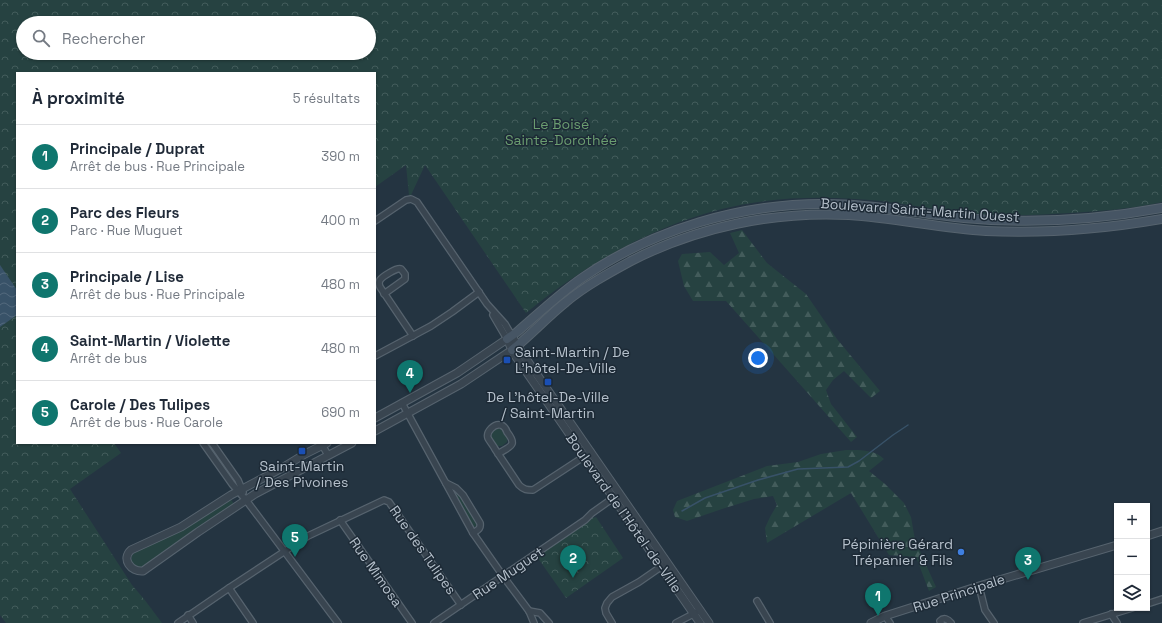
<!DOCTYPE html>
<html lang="fr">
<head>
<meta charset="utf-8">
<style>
  :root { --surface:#fff; --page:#f6f6f7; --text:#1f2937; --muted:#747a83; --line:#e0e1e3; --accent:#0f766e }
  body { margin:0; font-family:"Space Grotesk",sans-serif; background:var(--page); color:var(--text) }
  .controls { position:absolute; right:12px; bottom:12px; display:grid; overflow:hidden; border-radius:0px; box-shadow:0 1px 3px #0004 }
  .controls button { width:36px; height:36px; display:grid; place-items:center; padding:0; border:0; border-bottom:1px solid var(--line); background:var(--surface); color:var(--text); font:20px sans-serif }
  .you { position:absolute; left:758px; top:358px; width:14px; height:14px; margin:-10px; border:3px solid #fff; border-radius:50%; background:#1a73e8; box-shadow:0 0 0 6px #1a73e833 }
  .badge { display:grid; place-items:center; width:26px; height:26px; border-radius:50%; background:var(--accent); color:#fff; font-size:13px; font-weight:700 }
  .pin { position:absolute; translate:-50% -33px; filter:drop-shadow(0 1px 2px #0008) }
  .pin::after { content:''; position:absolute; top:21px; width:14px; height:12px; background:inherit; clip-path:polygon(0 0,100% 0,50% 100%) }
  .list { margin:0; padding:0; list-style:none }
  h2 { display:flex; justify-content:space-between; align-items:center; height:52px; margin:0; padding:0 16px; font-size:17px }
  h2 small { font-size:13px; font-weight:400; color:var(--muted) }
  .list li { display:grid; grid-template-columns:26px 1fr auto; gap:12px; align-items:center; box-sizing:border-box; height:64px; padding:0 16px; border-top:1px solid var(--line) }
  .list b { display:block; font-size:15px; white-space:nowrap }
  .list p { margin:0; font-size:13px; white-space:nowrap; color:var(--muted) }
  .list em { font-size:13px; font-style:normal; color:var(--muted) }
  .icon { flex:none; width:22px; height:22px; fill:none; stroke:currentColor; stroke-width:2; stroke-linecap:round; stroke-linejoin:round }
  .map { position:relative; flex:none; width:1162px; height:623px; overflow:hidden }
  .search { position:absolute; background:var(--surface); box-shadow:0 1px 3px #0004; left:16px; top:16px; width:360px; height:44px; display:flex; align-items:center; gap:10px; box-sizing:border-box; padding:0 14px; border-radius:22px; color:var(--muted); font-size:15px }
  .panel { position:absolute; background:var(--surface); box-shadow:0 1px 3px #0004; left:16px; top:72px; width:360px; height:372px; border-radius:0px }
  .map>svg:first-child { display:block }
</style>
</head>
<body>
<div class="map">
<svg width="1162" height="623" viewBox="0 0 1162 623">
  <defs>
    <pattern id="forest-firs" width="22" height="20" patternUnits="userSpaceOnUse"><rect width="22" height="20" fill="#264241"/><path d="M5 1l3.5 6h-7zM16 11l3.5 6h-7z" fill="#435c5b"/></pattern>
    <pattern id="park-crowns" width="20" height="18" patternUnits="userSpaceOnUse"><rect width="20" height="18" fill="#264241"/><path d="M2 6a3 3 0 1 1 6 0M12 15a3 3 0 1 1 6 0" fill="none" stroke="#435c5b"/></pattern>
    <pattern id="water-waves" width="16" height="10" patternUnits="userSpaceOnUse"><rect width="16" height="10" fill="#385268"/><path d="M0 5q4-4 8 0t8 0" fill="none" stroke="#53697c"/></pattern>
  </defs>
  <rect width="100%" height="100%" fill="#243441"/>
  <g fill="#264241">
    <path d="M 496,428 L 501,429 L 507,438 L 507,442 L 502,446 L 497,446 L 491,437 L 492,432 Z"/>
    <path d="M 456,493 L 458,493 L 477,522 L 477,524 L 475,527 L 472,526 L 456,496 Z"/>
    <path d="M 230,498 L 234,504 L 143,567 C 133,568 128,560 134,552 Z"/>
  </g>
  <g fill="url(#forest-firs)">
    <path d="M 742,230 L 767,263 L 806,294 L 837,339 L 880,391 L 871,398 L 844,371 L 833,380 L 826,390 L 831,404 L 857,437 L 851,442 L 726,301 L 693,301 L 684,286 L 678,261 L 682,254 L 710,252 L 724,265 L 739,253 L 730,233 Z"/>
    <path d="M 846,450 C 859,450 874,449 884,459 L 869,471 L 885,484 L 904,503 L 911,517 L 915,540 L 936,587 L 929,591 L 916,557 L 889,555 L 851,493 L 767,543 L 765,528 L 770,517 L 777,505 L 773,496 L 754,499 L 722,509 L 687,521 L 675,517 L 673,510 L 677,501 L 767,466 L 798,462 L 821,454 Z"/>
  </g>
  <g fill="url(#park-crowns)" fill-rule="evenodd">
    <path d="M 0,0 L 1162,0 L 1162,202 C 1131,209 1100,211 1069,213 C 1048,214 1026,216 1005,215 C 987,215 967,213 949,211 C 918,207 887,200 855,199 C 811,196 766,198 722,209 C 650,227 583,266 526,313 L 425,165 L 411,195 L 409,195 L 406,165 L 375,187 L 375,73 L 17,73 L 17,443 L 114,443 L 121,453 L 70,489 L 132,585 L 144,599 L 162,623 L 6,623 L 0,615 ZM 23,23 L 369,23 L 369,53 L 23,53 Z"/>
    <path d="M 596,517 L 623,558 L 566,598 L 535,554 L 585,520 Z"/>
  </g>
  <path fill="url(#water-waves)" d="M 0,265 L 17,290 L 17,315 L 0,327 Z"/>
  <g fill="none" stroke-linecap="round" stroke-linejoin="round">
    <path stroke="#385268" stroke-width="1.5" d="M 682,511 L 705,498 L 758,480 L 798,469 L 848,467 L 859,461 L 893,435 L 908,425"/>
    <g stroke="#56636e" stroke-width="8">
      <g id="minor">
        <path d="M 375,221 L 406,200 L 411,199 L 417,202 L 487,304 L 505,324 L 512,336"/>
        <path d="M 384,294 L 405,279 L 405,274 C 404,273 402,270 401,269 C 397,267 382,277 380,280 C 378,283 379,284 380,287 L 413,336"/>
        <path d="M 493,315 L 507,339"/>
        <path d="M 375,356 L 431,326 L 452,312 L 479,292"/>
        <path d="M 402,403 L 473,533 L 503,576 L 529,611 L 534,623"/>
        <path d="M 203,443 L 232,484 L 246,500 L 338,623"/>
        <path d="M 212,443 L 238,480 L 243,492"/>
        <path d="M 321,443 L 328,455"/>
        <path d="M 498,454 C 510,446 518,446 507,432 C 506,429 504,426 501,425 C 494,423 486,432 488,438 C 490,442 493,445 495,449 C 503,461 511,473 519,485 C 524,490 527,490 533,490 L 591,452"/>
        <path d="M 446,483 L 456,488 L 463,495 L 480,523 C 481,529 478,530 473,533"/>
        <path d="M 340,520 L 412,623"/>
        <path d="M 979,586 L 985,610 L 994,623"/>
        <path d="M 229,588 L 253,623"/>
        <path d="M 757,601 L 770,623"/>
        <path d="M 1147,604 L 1162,599"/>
        <path d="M 529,611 L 540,613 L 549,623"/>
        <path d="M 1111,614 L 1117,623"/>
        <path d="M 188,615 L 193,623"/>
        <path d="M 885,616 L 890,623"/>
        <path d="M 178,623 L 229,588 L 308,536 L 384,500 L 389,502 L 461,605"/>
        <path d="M 434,623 L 585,520 L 592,513 L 616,496"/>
        <path d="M 612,623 L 606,613 L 605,608 L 607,603 L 612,597 L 639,582 L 665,564"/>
        <path d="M 676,623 L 697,612"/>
        <path d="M 941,623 L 940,621 C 944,617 948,619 951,623"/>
        <path d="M 1083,623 L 1132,608"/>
      </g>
    </g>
    <g stroke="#56636e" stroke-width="9">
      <g id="tertiary">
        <path d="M 512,336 L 520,350 L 709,623"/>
        <path d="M 375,418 L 457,373 L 507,339 L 514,354 L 700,623"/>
        <path d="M 375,431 L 461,384 L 512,350"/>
        <path d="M 327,443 L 305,454 L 282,468 L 231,495 L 181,527 L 131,550 C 121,559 131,572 143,571 L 198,532 L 255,494 L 352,443"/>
        <path d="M 1147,536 L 1162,531"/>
        <path d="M 871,623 L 885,616 L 979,586 L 1117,545"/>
      </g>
    </g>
    <g stroke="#56636e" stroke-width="10">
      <g id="secondary">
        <path d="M 507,339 L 517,332 C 538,314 559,294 582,278 C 653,229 742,203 828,204 C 874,204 919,214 964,218 C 1030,224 1097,220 1162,208"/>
        <path d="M 512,350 C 531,335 547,317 566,302 C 585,286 609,273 631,261 C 697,227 774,211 849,215 C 895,218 940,228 986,231 C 1045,234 1104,229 1162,219"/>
      </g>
    </g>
    <use href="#minor" stroke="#394550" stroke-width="5.5"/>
    <use href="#tertiary" stroke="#394550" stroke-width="7"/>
    <use href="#secondary" stroke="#465564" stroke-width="8"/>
  </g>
  <g fill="#1a4fb4" stroke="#1d2a36" stroke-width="1.5">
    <rect x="503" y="356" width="8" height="8" rx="2"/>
    <rect x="544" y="378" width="8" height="8" rx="2"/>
    <rect x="298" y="447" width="8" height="8" rx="2"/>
  </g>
  <circle fill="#3f7fe0" stroke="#1d2a36" stroke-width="1.5" cx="961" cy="552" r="4"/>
  <g text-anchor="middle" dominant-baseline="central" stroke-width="3" stroke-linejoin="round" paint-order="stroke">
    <g font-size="14" fill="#6b9d70" stroke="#1d2a36">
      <text x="561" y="124">Le Boisé<tspan x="561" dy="16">Sainte-Dorothée</tspan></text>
    </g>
    <g font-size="14" fill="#b5c0cb" stroke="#1d2a36">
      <text transform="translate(920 210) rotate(4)">Boulevard Saint-Martin Ouest</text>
      <text transform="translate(624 513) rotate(55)">Boulevard de l'Hôtel-de-Ville</text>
      <text transform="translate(423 550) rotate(55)">Rue des Tulipes</text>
      <text transform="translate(376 572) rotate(55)">Rue Mimosa</text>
      <text transform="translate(508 573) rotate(-34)">Rue Muguet</text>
      <text transform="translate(959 593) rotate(-18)">Rue Principale</text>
    </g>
    <g font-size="14" fill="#b5c0cb" stroke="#1d2a36">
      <text x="515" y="352" text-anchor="start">Saint-Martin / De<tspan x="515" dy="16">L'hôtel-De-Ville</tspan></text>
      <text x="548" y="397">De L'hôtel-De-Ville<tspan x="548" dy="16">/ Saint-Martin</tspan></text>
      <text x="302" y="466">Saint-Martin<tspan x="302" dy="16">/ Des Pivoines</tspan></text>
      <text x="953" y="544" text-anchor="end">Pépinière Gérard<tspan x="953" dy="16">Trépanier &amp; Fils</tspan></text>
    </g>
  </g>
</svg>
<div class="controls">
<button>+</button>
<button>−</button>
<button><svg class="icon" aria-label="layers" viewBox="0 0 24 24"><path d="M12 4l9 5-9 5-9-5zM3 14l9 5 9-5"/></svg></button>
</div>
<div class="you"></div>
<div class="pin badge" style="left:878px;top:616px">1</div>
<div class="pin badge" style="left:573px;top:578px">2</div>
<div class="pin badge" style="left:1028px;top:580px">3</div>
<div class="pin badge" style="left:410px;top:393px">4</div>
<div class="pin badge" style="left:295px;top:557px">5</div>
<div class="search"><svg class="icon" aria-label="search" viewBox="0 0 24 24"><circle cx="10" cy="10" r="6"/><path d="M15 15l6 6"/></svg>Rechercher</div>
<section class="panel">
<h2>À proximité<small>5 résultats</small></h2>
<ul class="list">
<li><span class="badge">1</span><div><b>Principale / Duprat</b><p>Arrêt de bus · Rue Principale</p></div><em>390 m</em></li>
<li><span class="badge">2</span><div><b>Parc des Fleurs</b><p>Parc · Rue Muguet</p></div><em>400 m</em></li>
<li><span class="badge">3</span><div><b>Principale / Lise</b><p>Arrêt de bus · Rue Principale</p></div><em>480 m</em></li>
<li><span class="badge">4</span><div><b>Saint-Martin / Violette</b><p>Arrêt de bus</p></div><em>480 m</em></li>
<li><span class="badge">5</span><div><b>Carole / Des Tulipes</b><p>Arrêt de bus · Rue Carole</p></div><em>690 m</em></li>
</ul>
</section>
</div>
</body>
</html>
